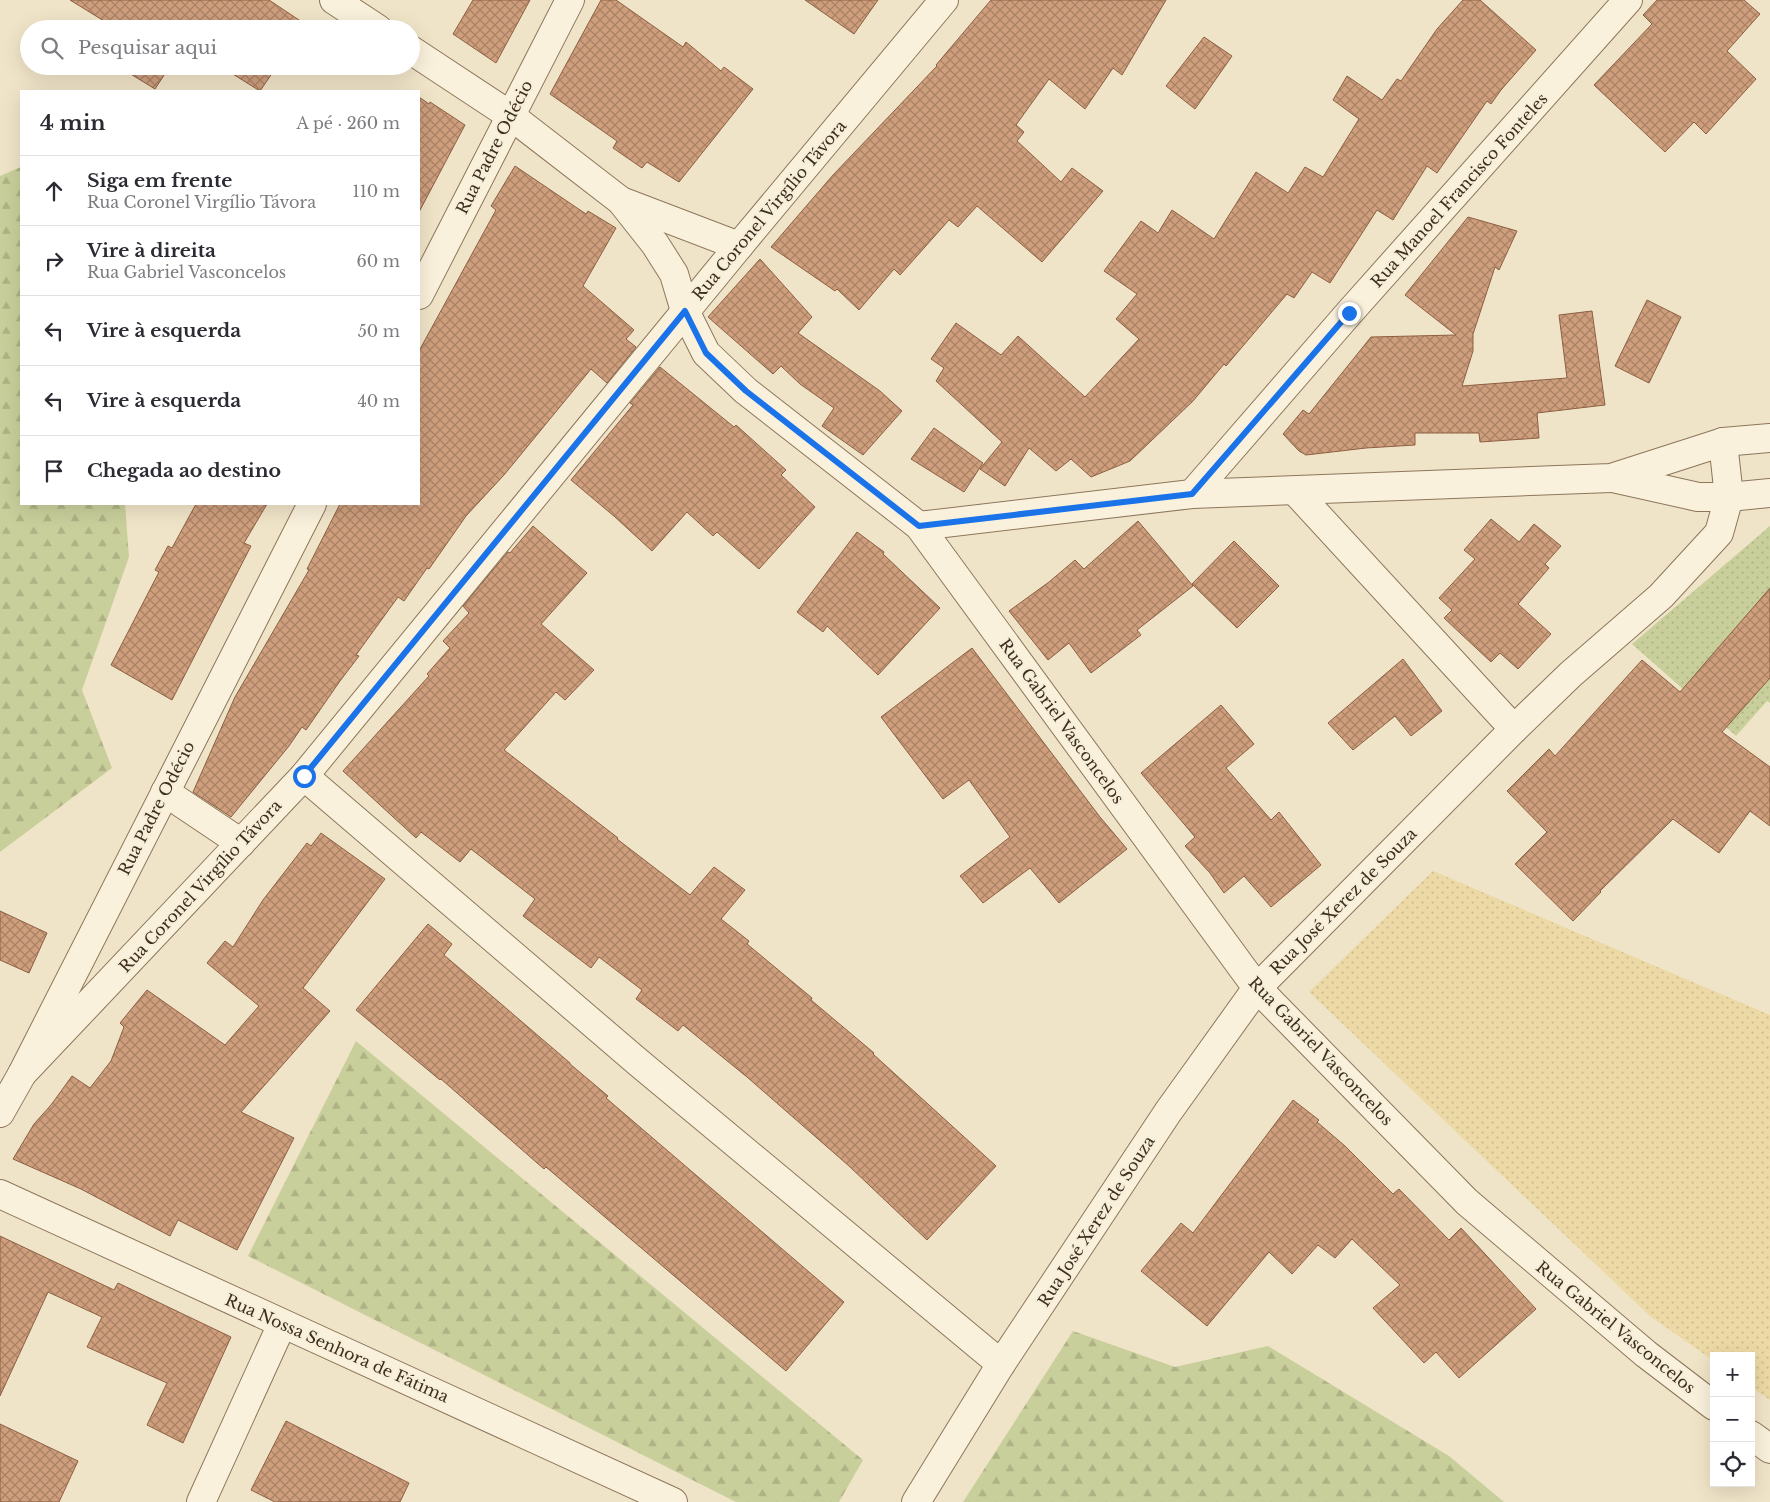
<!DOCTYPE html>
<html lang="pt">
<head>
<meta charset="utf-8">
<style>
  :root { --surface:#fff; --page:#f7f7f7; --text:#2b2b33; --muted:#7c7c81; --line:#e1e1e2 }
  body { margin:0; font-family:"Libre Baskerville",serif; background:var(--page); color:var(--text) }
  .controls { position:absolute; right:15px; bottom:15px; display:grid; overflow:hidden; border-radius:0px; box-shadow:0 5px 20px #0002 }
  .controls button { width:45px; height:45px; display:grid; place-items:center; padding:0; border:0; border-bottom:1px solid var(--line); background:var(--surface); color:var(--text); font:25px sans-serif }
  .stop { position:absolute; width:15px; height:15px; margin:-11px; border:4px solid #1a73e8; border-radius:50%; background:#fff }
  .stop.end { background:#1a73e8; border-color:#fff; box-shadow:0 1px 5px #0008 }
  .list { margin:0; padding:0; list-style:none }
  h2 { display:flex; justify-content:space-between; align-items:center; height:65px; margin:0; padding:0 20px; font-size:21px }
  h2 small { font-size:16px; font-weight:400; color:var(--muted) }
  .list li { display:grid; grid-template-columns:32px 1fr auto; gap:15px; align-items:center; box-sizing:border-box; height:70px; padding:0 20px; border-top:1px solid var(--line) }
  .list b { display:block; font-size:19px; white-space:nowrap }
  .list p { margin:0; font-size:16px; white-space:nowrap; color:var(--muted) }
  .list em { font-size:16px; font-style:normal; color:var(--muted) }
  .icon { flex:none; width:28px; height:28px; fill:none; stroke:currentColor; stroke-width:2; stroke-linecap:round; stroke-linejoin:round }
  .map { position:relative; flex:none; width:1770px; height:1502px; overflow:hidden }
  .search { position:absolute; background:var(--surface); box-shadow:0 5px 20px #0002; left:20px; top:20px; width:400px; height:55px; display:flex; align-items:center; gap:12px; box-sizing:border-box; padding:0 18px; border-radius:28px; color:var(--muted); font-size:19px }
  .panel { position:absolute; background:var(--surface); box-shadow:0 5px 20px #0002; left:20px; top:90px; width:400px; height:415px; border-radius:0px }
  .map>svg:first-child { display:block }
</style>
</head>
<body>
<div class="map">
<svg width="1770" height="1502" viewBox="0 0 1770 1502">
  <defs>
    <pattern id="forest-firs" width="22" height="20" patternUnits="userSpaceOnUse" patternTransform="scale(1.25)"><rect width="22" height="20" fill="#c9cf9b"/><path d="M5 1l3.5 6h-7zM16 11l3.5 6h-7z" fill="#aeb285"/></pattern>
    <pattern id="sand-dots" width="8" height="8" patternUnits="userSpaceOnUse" patternTransform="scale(1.25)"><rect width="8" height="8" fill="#ecd9a5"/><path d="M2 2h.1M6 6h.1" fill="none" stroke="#cbbb8e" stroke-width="1.8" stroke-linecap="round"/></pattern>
    <pattern id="park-dots" width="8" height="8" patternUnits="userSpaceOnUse" patternTransform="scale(1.25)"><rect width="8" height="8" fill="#c9cf9b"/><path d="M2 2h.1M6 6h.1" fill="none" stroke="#aeb285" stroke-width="1.8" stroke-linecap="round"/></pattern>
    <pattern id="building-cross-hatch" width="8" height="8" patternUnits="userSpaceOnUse" patternTransform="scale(1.25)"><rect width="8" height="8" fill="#cf9f7d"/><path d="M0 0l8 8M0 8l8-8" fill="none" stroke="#a98266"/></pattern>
  </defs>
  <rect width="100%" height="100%" fill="#f0e4c8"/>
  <g fill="url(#forest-firs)">
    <path d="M 21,167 L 21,504 L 125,504 L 129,557 L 82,690 L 112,768 L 0,852 L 0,176 Z"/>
    <path d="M 356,1041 L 863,1460 L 839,1502 L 736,1502 L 248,1256 Z"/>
    <path d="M 1073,1331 L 1175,1367 L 1268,1346 L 1449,1456 L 1504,1502 L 963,1502 Z"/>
  </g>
  <path fill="url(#sand-dots)" d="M 1433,871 L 1770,1015 L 1770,1400 L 1751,1387 L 1751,1356 L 1714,1356 L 1714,1361 L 1650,1316 L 1309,992 Z"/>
  <path fill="url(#park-dots)" d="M 1770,526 L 1770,703 L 1767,701 L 1736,736 L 1632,644 Z"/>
  <g fill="url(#building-cross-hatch)" stroke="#8d5f41">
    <path d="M 70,0 L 269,0 L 305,24 L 302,29 L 117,29 Z"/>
    <path d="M 473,0 L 530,0 L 496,63 L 453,34 Z"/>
    <path d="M 601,0 L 616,0 L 683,47 L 686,42 L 721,71 L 724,67 L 753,89 L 679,182 L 647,162 L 642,168 L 613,148 L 617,141 L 550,94 Z"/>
    <path d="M 805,0 L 878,0 L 854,34 Z"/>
    <path d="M 991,0 L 1166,0 L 1122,75 L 1113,68 L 1085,109 L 1049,79 L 1016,125 L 1024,132 L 1017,141 L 1061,182 L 1072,168 L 1103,191 L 1042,262 L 977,206 L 958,227 L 949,220 L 900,275 L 894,269 L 859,310 L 837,289 L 835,291 L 771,247 L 833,175 L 937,66 L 936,65 Z"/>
    <path d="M 1463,0 L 1480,0 L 1536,50 L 1501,90 L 1491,104 L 1487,101 L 1437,173 L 1427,166 L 1393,220 L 1377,210 L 1330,283 L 1312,272 L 1294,298 L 1287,294 L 1226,366 L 1224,364 L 1193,401 L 1130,461 L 1091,477 L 1071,459 L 1056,471 L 1029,448 L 1005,486 L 980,469 L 1002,442 L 936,381 L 944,368 L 931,359 L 956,323 L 1001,355 L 1018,336 L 1085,397 L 1139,339 L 1116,319 L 1137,294 L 1104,271 L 1141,221 L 1158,233 L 1172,210 L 1214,239 L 1256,172 L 1288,193 L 1305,167 L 1323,177 L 1359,119 L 1333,100 L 1347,76 L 1382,100 L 1397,79 L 1401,81 L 1437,29 Z"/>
    <path d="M 1657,0 L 1744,0 L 1760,14 L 1727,51 L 1756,79 L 1706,134 L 1694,122 L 1665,152 L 1594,85 L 1652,24 L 1643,15 Z"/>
    <path d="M 1204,37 L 1232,56 L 1195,109 L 1166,86 Z"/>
    <path d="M 133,66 L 170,66 L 155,89 L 129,73 Z"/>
    <path d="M 220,66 L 277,66 L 260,91 Z"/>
    <path d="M 419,97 L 429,104 L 430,102 L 465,125 L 419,212 Z"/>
    <path d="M 515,166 L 586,214 L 588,211 L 616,228 L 583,286 L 634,330 L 626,339 L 636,347 L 607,383 L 591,369 L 504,475 L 466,516 L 429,569 L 427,568 L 404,601 L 398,597 L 356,655 L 359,656 L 340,681 L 306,730 L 302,727 L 289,746 L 231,817 L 193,792 L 235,697 L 309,570 L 307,569 L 340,504 L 419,504 L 419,351 L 496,210 L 491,206 Z"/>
    <path d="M 1468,217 L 1517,231 L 1499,270 L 1495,267 L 1473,334 L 1473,351 L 1462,386 L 1567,378 L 1559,315 L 1592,311 L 1605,405 L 1537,413 L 1539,438 L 1480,442 L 1479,433 L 1415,433 L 1415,445 L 1366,448 L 1306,455 L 1299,451 L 1283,434 L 1303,410 L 1309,414 L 1371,337 L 1456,335 L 1405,295 Z"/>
    <path d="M 760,259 L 812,317 L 798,333 L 880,391 L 902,411 L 863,455 L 822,426 L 834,408 L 800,384 L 781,366 L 773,374 L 708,317 Z"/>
    <path d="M 1647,300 L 1681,317 L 1649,383 L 1615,366 Z"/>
    <path d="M 660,367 L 734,427 L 736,425 L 786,470 L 781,475 L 815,507 L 759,569 L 717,532 L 713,536 L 687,512 L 652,551 L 615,517 L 571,480 L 633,405 L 630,403 Z"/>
    <path d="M 934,428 L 983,463 L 964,492 L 911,459 Z"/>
    <path d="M 196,504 L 267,504 L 244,543 L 251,546 L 172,700 L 111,665 L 159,572 L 155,570 L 168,546 L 172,548 Z"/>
    <path d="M 1491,519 L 1519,542 L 1534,524 L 1561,546 L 1545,564 L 1549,568 L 1518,604 L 1551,634 L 1518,669 L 1500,653 L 1491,662 L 1444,618 L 1452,610 L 1439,598 L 1475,559 L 1464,550 Z"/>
    <path d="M 1138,521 L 1193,586 L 1137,630 L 1141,635 L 1091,673 L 1069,643 L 1048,660 L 1009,611 L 1049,582 L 1075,560 L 1084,569 Z"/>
    <path d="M 533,526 L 587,573 L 541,624 L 594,670 L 565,700 L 556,692 L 504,750 L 618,838 L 617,839 L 690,895 L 714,867 L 745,890 L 721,919 L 749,941 L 747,944 L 812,998 L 811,1000 L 874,1053 L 873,1054 L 996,1166 L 927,1240 L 849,1166 L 747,1077 L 683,1025 L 678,1031 L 636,999 L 642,990 L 599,957 L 591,968 L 523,916 L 535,899 L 471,849 L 460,862 L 421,832 L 416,838 L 343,771 L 429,676 L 427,674 L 450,648 L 443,641 L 469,613 L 463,606 L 508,552 L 510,553 Z"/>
    <path d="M 857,532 L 884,552 L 883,554 L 940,608 L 878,675 L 827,626 L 823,632 L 797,612 Z"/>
    <path d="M 1234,541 L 1279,586 L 1237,628 L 1192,584 Z"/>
    <path d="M 1770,588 L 1770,678 L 1722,732 L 1770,767 L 1770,826 L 1750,811 L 1719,853 L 1673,819 L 1600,891 L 1601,892 L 1573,921 L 1515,864 L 1547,832 L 1507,791 L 1549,749 L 1555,756 L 1642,660 L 1680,692 Z"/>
    <path d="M 972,648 L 1100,817 L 1127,849 L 1059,903 L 1030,868 L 983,903 L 960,876 L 1010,837 L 969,780 L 943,799 L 881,717 Z"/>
    <path d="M 1403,659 L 1442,711 L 1411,736 L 1395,716 L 1353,750 L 1328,723 Z"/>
    <path d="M 1221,705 L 1254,744 L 1226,768 L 1271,820 L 1279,812 L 1321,865 L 1271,907 L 1244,876 L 1224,893 L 1210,873 L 1185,846 L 1195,837 L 1141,773 Z"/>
    <path d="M 321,833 L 385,879 L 303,988 L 330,1011 L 241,1112 L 294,1138 L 237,1250 L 178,1220 L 170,1236 L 81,1189 L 13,1159 L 34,1124 L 51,1105 L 72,1076 L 90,1088 L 111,1061 L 124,1027 L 120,1023 L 147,990 L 225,1045 L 259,1006 L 207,963 L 225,941 L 233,947 L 263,900 L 307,843 L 311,846 Z"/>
    <path d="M 0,911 L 47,933 L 29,973 L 0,960 Z"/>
    <path d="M 428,924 L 452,944 L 444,955 L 570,1063 L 570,1064 L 608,1096 L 606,1098 L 844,1302 L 786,1371 L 546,1167 L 544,1169 L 441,1079 L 440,1080 L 356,1010 Z"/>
    <path d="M 1293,1100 L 1319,1120 L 1317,1122 L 1345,1146 L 1393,1194 L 1399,1189 L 1449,1240 L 1461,1228 L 1536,1309 L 1459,1378 L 1436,1352 L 1424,1363 L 1373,1308 L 1400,1285 L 1352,1239 L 1335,1258 L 1318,1245 L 1292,1274 L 1269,1252 L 1207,1326 L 1141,1271 L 1181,1223 L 1193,1233 Z"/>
    <path d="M 0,1236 L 114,1290 L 118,1283 L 231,1337 L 183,1443 L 147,1425 L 167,1383 L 87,1347 L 102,1317 L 48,1292 L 0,1396 Z"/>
    <path d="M 286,1421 L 409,1483 L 400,1502 L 275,1502 L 251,1490 Z"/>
    <path d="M 0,1424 L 78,1461 L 59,1502 L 0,1502 Z"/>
  </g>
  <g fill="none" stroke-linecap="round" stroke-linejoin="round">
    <g stroke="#8d765c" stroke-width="30">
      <g id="minor">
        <path d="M 334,0 L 378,29"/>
        <path d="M 411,50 L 511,116 L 621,201 L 655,244 L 674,274 L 685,311 L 706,353 L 746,391 L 919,526 L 1257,988 L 1467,1202 L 1646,1354 L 1714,1406"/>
        <path d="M 621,201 L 739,246"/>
        <path d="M 419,295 L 570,0"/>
        <path d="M 1613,478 L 1698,497 L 1729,497 L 1770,493"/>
        <path d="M 1295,491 L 1514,729"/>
        <path d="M 1192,494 L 1349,313 L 1628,0"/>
        <path d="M 919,526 L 1192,494 L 1611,478 L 1723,442 L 1770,438"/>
        <path d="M 304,776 L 639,1063 L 1001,1364"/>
        <path d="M 165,792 L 241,843"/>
        <path d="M 22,1074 L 304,776 L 739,246 L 944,0"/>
        <path d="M 0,1113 L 22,1074 L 312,504"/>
        <path d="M 0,1194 C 224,1297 449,1398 673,1502"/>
        <path d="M 1751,1435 L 1770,1449"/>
        <path d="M 201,1502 L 282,1324"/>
        <path d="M 916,1502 L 1001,1364 L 1168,1112 L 1257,988 L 1514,729 L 1571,674 L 1661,596 L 1719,533 L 1729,497 L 1723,442"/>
      </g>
    </g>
    <use href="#minor" stroke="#faf1dc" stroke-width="28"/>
  </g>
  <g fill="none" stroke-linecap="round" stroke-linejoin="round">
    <path stroke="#1a73e8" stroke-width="6" d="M 304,776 L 685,311 L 706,353 L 746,391 L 919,526 L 1192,494 L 1349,313"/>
  </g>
  <g text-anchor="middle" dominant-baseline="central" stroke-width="4" stroke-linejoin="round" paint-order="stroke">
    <g font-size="16" fill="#3d2e20" stroke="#f7eed8">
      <text transform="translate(494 147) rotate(-63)">Rua Padre Odécio</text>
      <text transform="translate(1459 190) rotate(-48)">Rua Manoel Francisco Fonteles</text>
      <text transform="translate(769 210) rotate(-50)">Rua Coronel Virgílio Távora</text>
      <text transform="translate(1062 721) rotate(54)">Rua Gabriel Vasconcelos</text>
      <text transform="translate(156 808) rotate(-63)">Rua Padre Odécio</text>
      <text transform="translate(200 886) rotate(-47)">Rua Coronel Virgílio Távora</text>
      <text transform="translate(1343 901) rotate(-45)">Rua José Xerez de Souza</text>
      <text transform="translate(1321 1051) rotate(46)">Rua Gabriel Vasconcelos</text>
      <text transform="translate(1096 1221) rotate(-57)">Rua José Xerez de Souza</text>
      <text transform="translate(1616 1327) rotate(39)">Rua Gabriel Vasconcelos</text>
      <text transform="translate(337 1348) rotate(24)">Rua Nossa Senhora de Fátima</text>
    </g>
  </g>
</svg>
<div class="controls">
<button>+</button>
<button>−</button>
<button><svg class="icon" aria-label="locate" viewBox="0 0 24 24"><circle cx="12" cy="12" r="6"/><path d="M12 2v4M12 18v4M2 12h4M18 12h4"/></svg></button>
</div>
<div class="stop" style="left:304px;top:776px"></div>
<div class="stop end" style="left:1349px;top:313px"></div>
<div class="search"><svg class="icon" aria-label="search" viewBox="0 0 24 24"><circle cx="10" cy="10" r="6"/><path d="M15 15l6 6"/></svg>Pesquisar aqui</div>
<section class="panel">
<h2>4 min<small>A pé · 260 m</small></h2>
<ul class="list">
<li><svg class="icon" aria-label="ahead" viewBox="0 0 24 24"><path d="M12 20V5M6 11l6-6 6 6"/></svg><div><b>Siga em frente</b><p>Rua Coronel Virgílio Távora</p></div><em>110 m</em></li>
<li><svg class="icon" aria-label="right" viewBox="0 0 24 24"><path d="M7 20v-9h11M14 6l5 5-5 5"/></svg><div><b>Vire à direita</b><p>Rua Gabriel Vasconcelos</p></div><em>60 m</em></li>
<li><svg class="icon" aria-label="left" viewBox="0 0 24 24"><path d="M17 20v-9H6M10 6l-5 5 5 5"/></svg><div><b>Vire à esquerda</b></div><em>50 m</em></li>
<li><svg class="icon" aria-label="left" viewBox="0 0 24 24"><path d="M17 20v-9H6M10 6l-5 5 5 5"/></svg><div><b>Vire à esquerda</b></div><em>40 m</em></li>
<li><svg class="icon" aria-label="arrive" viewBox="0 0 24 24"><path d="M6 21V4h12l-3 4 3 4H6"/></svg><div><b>Chegada ao destino</b></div></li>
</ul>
</section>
</div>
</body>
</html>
